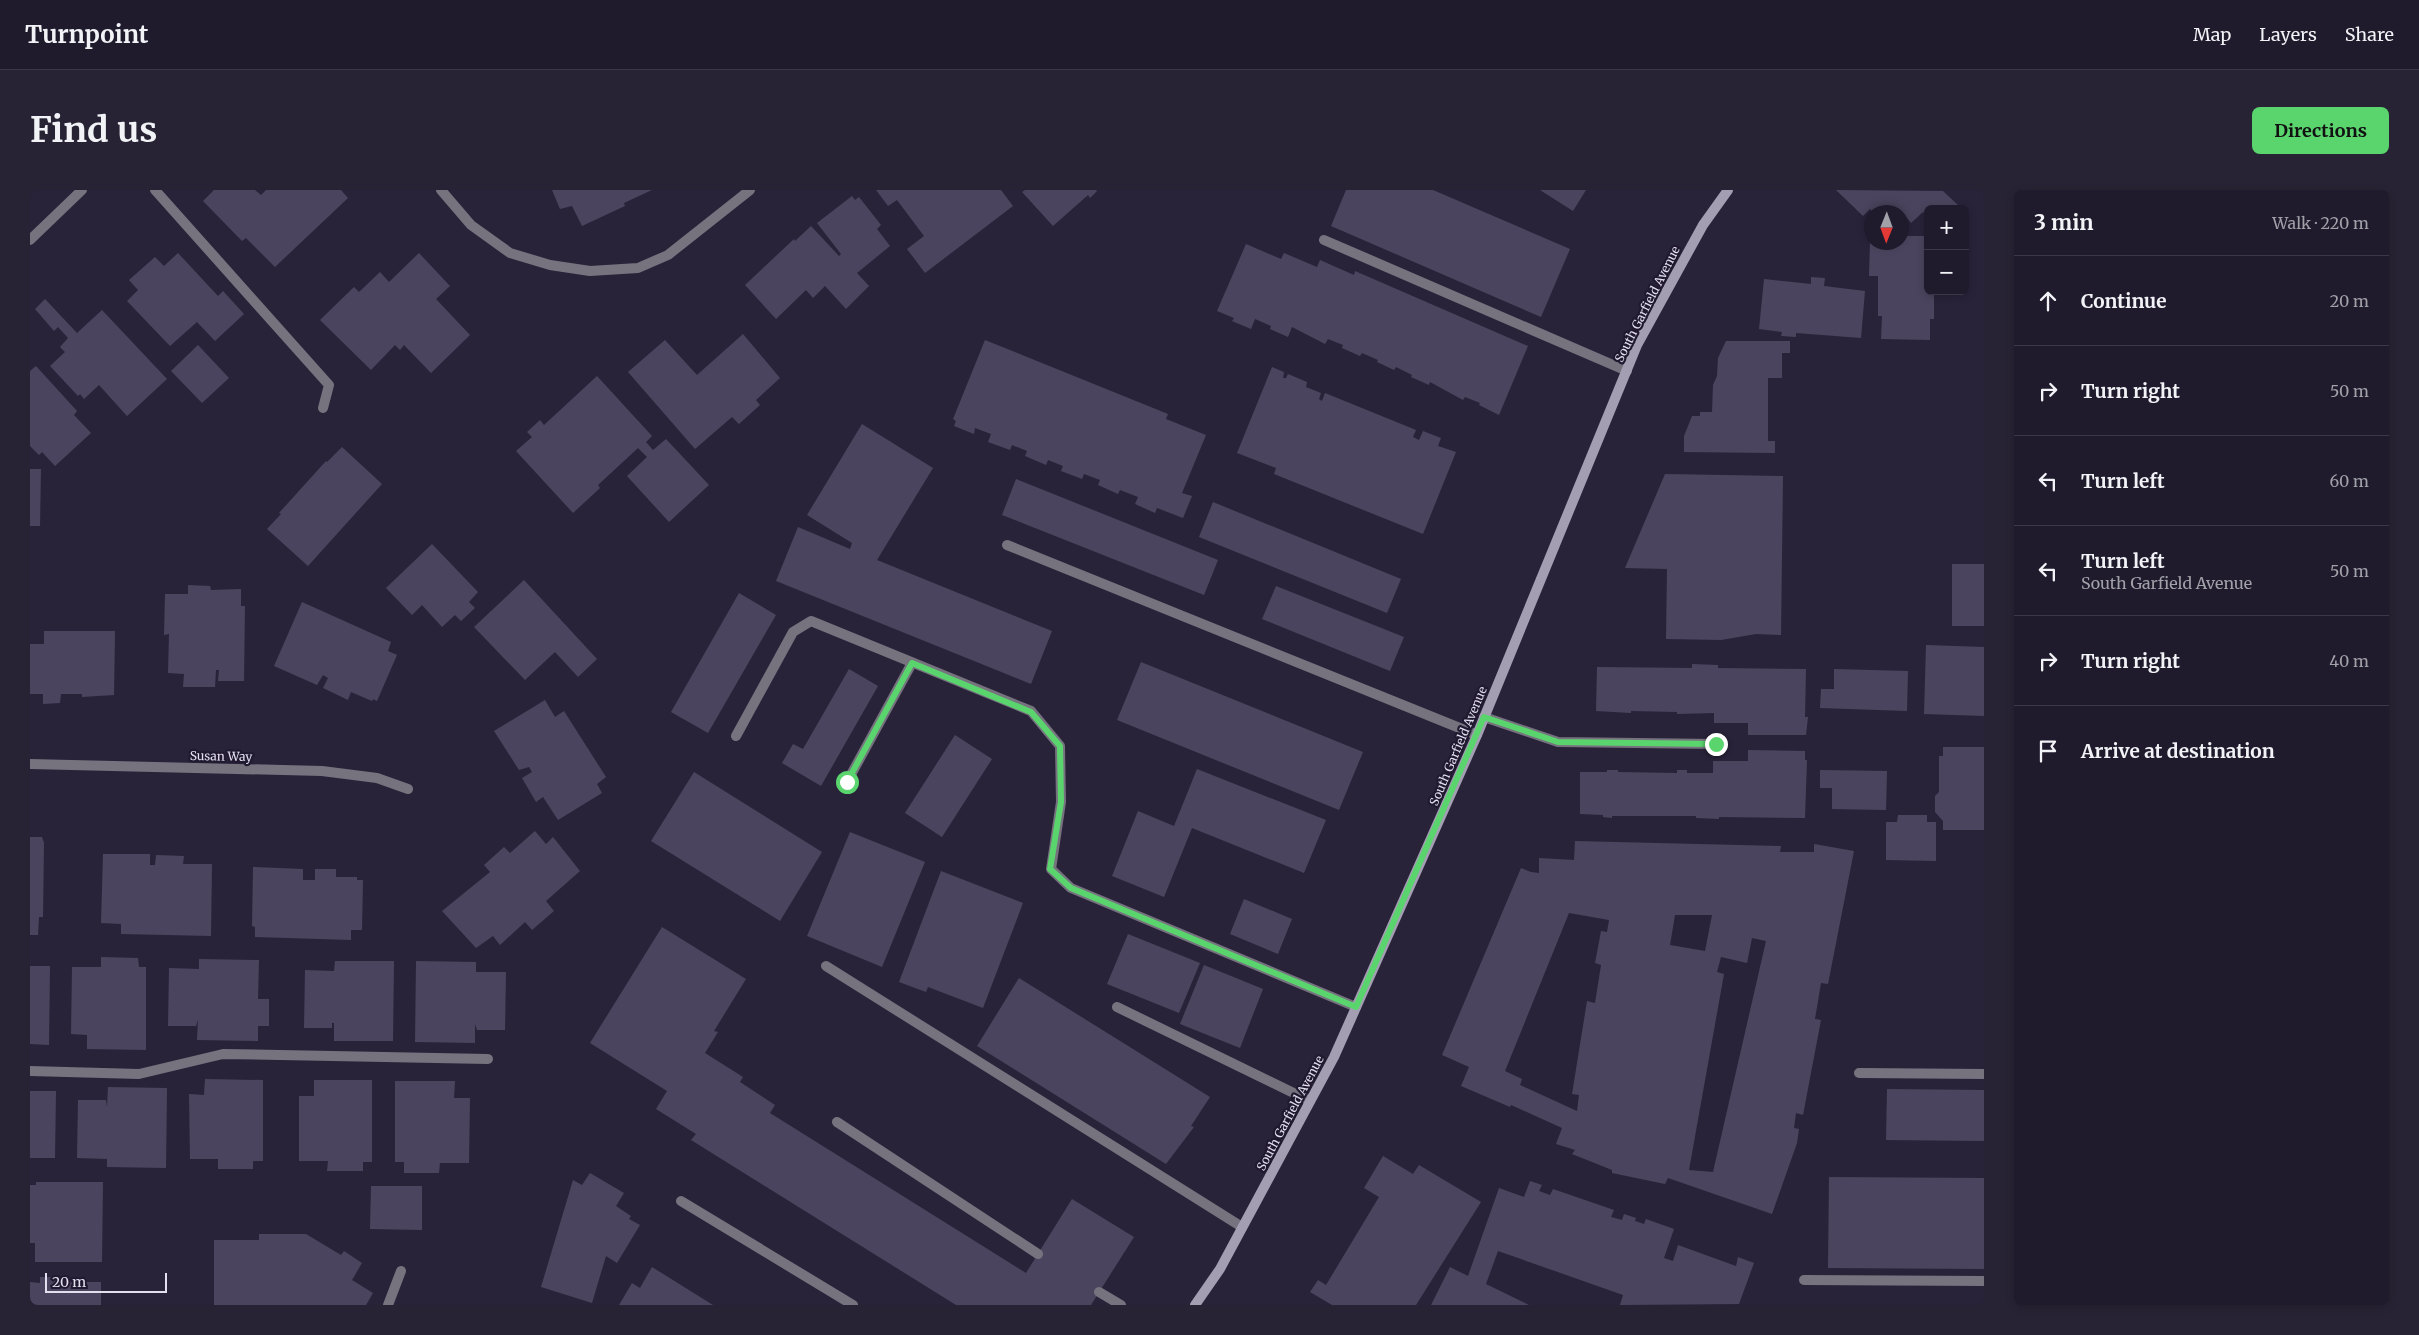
<!DOCTYPE html>
<html lang="en">
<head>
<meta charset="utf-8">
<style>
  :root { --surface:#1f1a2c; --page:#272334; --text:#f1f3f6; --muted:#a1a1a9; --line:#3c3848; --accent:#5ad56e }
  body { margin:0; font-family:Merriweather,serif; background:var(--page); color:var(--text) }
  .controls { position:absolute; right:15px; top:15px; display:grid; overflow:hidden; border-radius:8px; box-shadow:0 2px 8px #0003 }
  .controls button { width:45px; height:45px; display:grid; place-items:center; padding:0; border:0; border-bottom:1px solid var(--line); background:var(--surface); color:var(--text); font:25px sans-serif }
  .compass { position:absolute; left:1834px; top:15px; width:45px; height:45px; border-radius:50%; background:var(--surface); box-shadow:0 2px 8px #0003; rotate:181deg }
  .scale { position:absolute; left:15px; bottom:12px; width:122px; box-sizing:border-box; padding-left:5px; border:2px solid #e3dfef; border-top:0; font-size:14px; line-height:18px; white-space:nowrap; color:#e3dfef; -webkit-text-stroke:4px #201930; paint-order:stroke }
  .stop { position:absolute; width:15px; height:15px; margin:-11px; border:4px solid #5ad56e; border-radius:50%; background:#fff }
  .stop.end { background:#5ad56e; border-color:#fff; box-shadow:0 1px 5px #0008 }
  .list { margin:0; padding:0; list-style:none }
  h2 { display:flex; justify-content:space-between; align-items:center; height:65px; margin:0; padding:0 20px; font-size:21px }
  h2 small { font-size:16px; font-weight:400; color:var(--muted) }
  .list li { display:grid; grid-template-columns:32px 1fr auto; gap:15px; align-items:center; box-sizing:border-box; height:90px; padding:0 20px; border-top:1px solid var(--line) }
  .list b { display:block; font-size:19px; white-space:nowrap }
  .list p { margin:0; font-size:16px; white-space:nowrap; color:var(--muted) }
  .list em { font-size:16px; font-style:normal; color:var(--muted) }
  .icon { flex:none; width:28px; height:28px; fill:none; stroke:currentColor; stroke-width:2; stroke-linecap:round; stroke-linejoin:round }
  .map { position:relative; flex:none; width:1954px; height:1115px; overflow:hidden; border-radius:8px }
  header { display:flex; align-items:center; gap:30px; box-sizing:border-box; height:70px; padding:0 25px; background:var(--surface); border-bottom:1px solid var(--line) }
  header strong { font-size:24px }
  nav { display:flex; gap:28px; margin-inline-start:auto; font-size:18px }
  .intro { display:flex; align-items:center; justify-content:space-between; box-sizing:border-box; height:120px; padding:0 30px }
  h1 { margin:0; font-size:35px }
  .button { padding:12px 22px; border-radius:8px; background:var(--accent); color:#111; font-size:18px; font-weight:700 }
  main { display:flex; gap:30px; padding:0 30px }
  aside { flex:1; background:var(--surface); border-radius:8px; box-shadow:0 2px 8px #0003 }
  .map>svg:first-child { display:block }
</style>
</head>
<body>
<header>
<strong>Turnpoint</strong>
<nav><a>Map</a><a>Layers</a><a>Share</a></nav>
</header>
<div class="intro"><h1>Find us</h1><a class="button">Directions</a></div>
<main>
<div class="map">
<svg width="1954" height="1115" viewBox="0 0 1954 1115">
  <rect width="100%" height="100%" fill="#29233a"/>
  <g fill="#4b445e" fill-rule="evenodd">
    <path d="M 184,0 L 225,0 L 231,5 L 236,0 L 311,0 L 318,8 L 245,77 L 216,48 L 212,51 L 173,11 Z"/>
    <path d="M 522,0 L 622,0 L 594,13 L 595,16 L 552,36 L 542,16 L 530,19 Z"/>
    <path d="M 846,0 L 971,0 L 983,16 L 895,83 L 877,59 L 894,46 L 867,10 L 858,16 Z"/>
    <path d="M 995,0 L 1066,0 L 1067,1 L 1060,8 L 1058,5 L 1023,36 L 992,2 Z"/>
    <path d="M 1316,0 L 1403,0 L 1540,59 L 1511,127 L 1301,36 Z"/>
    <path d="M 1510,0 L 1556,0 L 1543,21 Z"/>
    <path d="M 1806,0 L 1913,1 L 1929,16 L 1926,19 L 1898,19 L 1898,26 L 1893,22 L 1881,33 L 1872,22 L 1843,22 L 1840,19 L 1833,26 Z"/>
    <path d="M 822,6 L 825,10 L 829,7 L 851,35 L 847,39 L 860,56 L 827,83 L 839,96 L 816,119 L 795,96 L 783,108 L 776,100 L 746,129 L 715,95 L 764,49 L 765,51 L 781,36 L 809,66 L 811,64 L 787,33 Z"/>
    <path d="M 1872,46 L 1898,46 L 1898,101 L 1904,101 L 1904,129 L 1900,129 L 1900,150 L 1851,149 L 1852,126 L 1848,126 L 1848,86 L 1839,86 L 1840,52 L 1872,52 Z"/>
    <path d="M 1216,54 L 1251,69 L 1254,63 L 1287,77 L 1290,70 L 1324,85 L 1325,81 L 1498,156 L 1469,225 L 1449,215 L 1450,213 L 1435,207 L 1433,210 L 1400,192 L 1399,195 L 1381,187 L 1382,185 L 1366,177 L 1364,180 L 1347,172 L 1348,170 L 1332,163 L 1330,166 L 1312,158 L 1313,155 L 1298,149 L 1295,154 L 1262,137 L 1258,147 L 1240,139 L 1241,136 L 1225,129 L 1221,139 L 1202,131 L 1204,128 L 1187,121 Z"/>
    <path d="M 148,63 L 188,106 L 193,101 L 214,124 L 185,151 L 167,132 L 140,156 L 97,111 L 108,100 L 99,90 L 125,67 L 134,76 Z"/>
    <path d="M 389,63 L 420,96 L 406,109 L 440,145 L 401,183 L 374,155 L 370,160 L 365,155 L 341,180 L 290,130 L 324,97 L 329,102 L 350,82 L 359,92 Z"/>
    <path d="M 1781,87 L 1795,88 L 1794,96 L 1835,101 L 1831,148 L 1766,143 L 1766,147 L 1751,146 L 1752,142 L 1729,139 L 1734,89 L 1781,94 Z"/>
    <path d="M 15,109 L 47,143 L 72,120 L 137,189 L 97,226 L 69,195 L 54,209 L 50,204 L 48,206 L 20,176 L 35,162 L 30,157 L 38,148 L 28,137 L 24,141 L 5,119 Z"/>
    <path d="M 713,144 L 750,188 L 726,210 L 730,215 L 709,234 L 702,227 L 665,259 L 598,182 L 635,150 L 667,185 Z"/>
    <path d="M 955,150 L 1138,224 L 1136,229 L 1176,245 L 1152,303 L 1162,306 L 1153,328 L 1127,318 L 1125,323 L 1105,314 L 1108,307 L 1090,300 L 1088,304 L 1068,295 L 1070,290 L 1054,284 L 1052,289 L 1031,281 L 1033,276 L 1018,270 L 1016,275 L 995,266 L 997,261 L 982,255 L 980,260 L 958,252 L 961,244 L 945,238 L 944,244 L 924,236 L 926,231 L 923,229 Z"/>
    <path d="M 1696,151 L 1760,151 L 1760,163 L 1752,163 L 1752,188 L 1738,188 L 1738,251 L 1745,251 L 1745,263 L 1654,262 L 1654,246 L 1662,226 L 1670,226 L 1670,222 L 1682,222 L 1683,195 L 1687,186 L 1688,168 Z"/>
    <path d="M 168,155 L 199,188 L 172,213 L 141,181 Z"/>
    <path d="M 6,176 L 47,221 L 44,225 L 61,243 L 25,276 L 12,262 L 9,265 L 0,256 L 0,181 Z"/>
    <path d="M 1242,177 L 1254,182 L 1253,188 L 1256,188 L 1258,184 L 1277,192 L 1276,197 L 1291,203 L 1289,209 L 1292,211 L 1295,203 L 1386,240 L 1383,247 L 1389,250 L 1393,241 L 1411,248 L 1408,256 L 1426,262 L 1393,344 L 1244,284 L 1246,278 L 1207,263 Z"/>
    <path d="M 567,186 L 622,246 L 616,252 L 623,260 L 636,249 L 679,295 L 639,332 L 597,286 L 617,267 L 608,258 L 568,295 L 570,298 L 543,323 L 486,261 L 502,247 L 497,242 L 510,230 L 514,235 Z"/>
    <path d="M 832,234 L 903,278 L 847,370 L 1022,441 L 1001,494 L 746,391 L 768,337 L 820,359 L 822,353 L 777,325 Z"/>
    <path d="M 312,257 L 352,294 L 278,376 L 237,339 L 251,324 L 249,323 L 296,271 L 297,272 Z"/>
    <path d="M 0,279 L 11,279 L 10,336 L 0,336 Z"/>
    <path d="M 1635,284 L 1753,286 L 1751,445 L 1726,444 L 1691,450 L 1636,449 L 1637,379 L 1595,378 Z"/>
    <path d="M 986,289 L 1188,370 L 1174,405 L 972,325 Z"/>
    <path d="M 1183,312 L 1371,389 L 1357,423 L 1169,347 Z"/>
    <path d="M 402,354 L 448,402 L 439,412 L 445,418 L 431,431 L 425,425 L 412,437 L 392,415 L 382,425 L 356,398 Z"/>
    <rect x="1922" y="374" width="32" height="62"/>
    <path d="M 494,390 L 567,469 L 548,487 L 525,462 L 495,490 L 444,437 Z"/>
    <path d="M 158,395 L 180,396 L 181,400 L 211,399 L 211,416 L 215,416 L 214,491 L 188,491 L 189,480 L 186,480 L 185,497 L 153,497 L 154,484 L 138,483 L 139,444 L 134,445 L 135,404 L 158,404 Z"/>
    <path d="M 1246,396 L 1374,447 L 1360,481 L 1232,429 Z"/>
    <path d="M 709,403 L 746,425 L 678,543 L 641,522 Z"/>
    <path d="M 272,412 L 361,452 L 358,461 L 367,465 L 347,511 L 343,509 L 342,511 L 321,502 L 318,510 L 293,498 L 298,488 L 293,485 L 287,495 L 244,476 Z"/>
    <path d="M 14,441 L 85,441 L 84,505 L 52,507 L 52,504 L 31,504 L 30,513 L 13,514 L 13,504 L 0,504 L 0,454 L 14,454 Z"/>
    <path d="M 1896,455 L 1954,457 L 1954,526 L 1894,524 Z"/>
    <path d="M 1111,472 L 1333,562 L 1309,620 L 1087,530 Z"/>
    <path d="M 1662,474 L 1688,475 L 1688,478 L 1776,479 L 1775,527 L 1778,527 L 1776,545 L 1718,545 L 1718,533 L 1684,533 L 1684,523 L 1647,524 L 1647,522 L 1601,521 L 1601,523 L 1566,521 L 1567,477 L 1662,478 Z"/>
    <path d="M 819,479 L 848,496 L 791,596 L 752,573 L 763,554 L 773,559 Z"/>
    <path d="M 1804,479 L 1878,481 L 1877,521 L 1790,518 L 1791,499 L 1804,499 Z"/>
    <path d="M 515,510 L 525,527 L 534,521 L 576,587 L 567,594 L 572,603 L 528,630 L 513,607 L 506,612 L 492,588 L 502,582 L 499,577 L 489,580 L 464,541 Z"/>
    <path d="M 925,545 L 962,569 L 912,647 L 875,623 Z"/>
    <path d="M 1913,557 L 1954,557 L 1954,640 L 1913,640 L 1913,631 L 1905,622 L 1905,606 L 1909,602 L 1909,566 L 1913,566 Z"/>
    <path d="M 1718,560 L 1775,561 L 1775,570 L 1777,570 L 1775,628 L 1689,627 L 1689,629 L 1666,628 L 1666,626 L 1582,626 L 1582,628 L 1573,627 L 1573,625 L 1550,624 L 1550,582 L 1577,582 L 1577,580 L 1588,580 L 1588,582 L 1647,583 L 1647,580 L 1657,580 L 1657,583 L 1683,583 L 1683,571 L 1718,571 Z"/>
    <path d="M 1167,579 L 1296,630 L 1274,683 L 1162,638 L 1134,707 L 1082,686 L 1108,621 L 1144,636 Z"/>
    <path d="M 1790,580 L 1857,581 L 1856,620 L 1802,619 L 1802,598 L 1790,598 Z"/>
    <path d="M 664,582 L 792,662 L 750,731 L 621,651 Z"/>
    <path d="M 1868,625 L 1897,625 L 1897,632 L 1906,632 L 1906,671 L 1856,670 L 1856,632 L 1867,632 Z"/>
    <path d="M 505,641 L 516,654 L 523,647 L 550,681 L 516,711 L 524,721 L 502,740 L 495,732 L 470,755 L 463,746 L 446,758 L 412,721 L 460,682 L 454,675 L 474,657 L 480,663 Z"/>
    <path d="M 820,642 L 895,672 L 852,777 L 777,746 Z"/>
    <path d="M 0,647 L 12,647 L 14,653 L 13,727 L 9,727 L 8,745 L 0,745 Z"/>
    <path d="M 1545,651 L 1751,656 L 1750,662 L 1784,662 L 1784,654 L 1824,661 L 1798,794 L 1791,793 L 1785,829 L 1791,830 L 1773,925 L 1766,923 L 1764,938 L 1769,939 L 1767,953 L 1742,1024 L 1638,988 L 1635,994 L 1582,983 L 1582,980 L 1542,964 L 1545,960 L 1526,954 L 1532,938 L 1481,915 L 1480,917 L 1431,896 L 1439,877 L 1412,865 L 1491,678 L 1501,682 L 1509,683 L 1509,668 L 1544,670 ZM 1539,723 L 1579,730 L 1577,742 L 1571,741 L 1565,773 L 1571,775 L 1565,813 L 1557,811 L 1542,904 L 1549,905 L 1547,921 L 1490,895 L 1492,889 L 1475,881 ZM 1645,725 L 1682,725 L 1675,761 L 1640,755 ZM 1722,748 L 1736,751 L 1683,982 L 1659,980 L 1694,784 L 1687,782 L 1691,767 L 1717,773 Z"/>
    <path d="M 73,664 L 120,664 L 120,675 L 125,675 L 126,665 L 154,666 L 153,674 L 182,674 L 181,746 L 91,744 L 91,734 L 71,733 Z"/>
    <path d="M 223,677 L 273,679 L 273,690 L 285,690 L 285,679 L 306,679 L 306,687 L 327,687 L 327,690 L 333,690 L 332,740 L 321,740 L 321,750 L 225,747 L 225,737 L 222,736 Z"/>
    <path d="M 911,681 L 993,713 L 953,818 L 898,797 L 896,802 L 869,792 Z"/>
    <path d="M 1214,709 L 1262,729 L 1248,764 L 1200,744 Z"/>
    <path d="M 632,737 L 716,789 L 684,841 L 688,842 L 675,863 L 713,887 L 710,892 L 745,915 L 740,923 L 996,1083 L 1042,1009 L 1104,1047 L 1061,1115 L 926,1115 L 661,950 L 666,944 L 626,919 L 637,901 L 560,853 Z"/>
    <path d="M 1098,744 L 1170,773 L 1149,823 L 1077,794 Z"/>
    <path d="M 71,767 L 108,768 L 109,777 L 116,777 L 116,860 L 57,859 L 57,845 L 41,844 L 42,777 L 71,777 Z"/>
    <path d="M 169,769 L 229,770 L 228,809 L 239,809 L 239,836 L 228,836 L 228,851 L 167,850 L 168,830 L 166,836 L 138,836 L 139,778 L 169,779 Z"/>
    <path d="M 305,771 L 364,771 L 363,851 L 304,851 L 304,833 L 302,833 L 302,838 L 274,838 L 275,780 L 304,781 Z"/>
    <path d="M 386,771 L 446,772 L 446,782 L 476,782 L 475,840 L 447,840 L 445,834 L 445,853 L 385,852 Z"/>
    <path d="M 1174,775 L 1233,799 L 1210,858 L 1150,834 Z"/>
    <path d="M 0,776 L 20,776 L 19,855 L 0,854 Z"/>
    <path d="M 989,788 L 1180,907 L 1161,936 L 1164,937 L 1136,974 L 947,856 Z"/>
    <path d="M 175,889 L 233,890 L 233,971 L 223,971 L 223,979 L 188,979 L 188,969 L 160,969 L 159,904 L 174,905 Z"/>
    <path d="M 284,890 L 342,890 L 342,972 L 333,972 L 333,981 L 297,981 L 298,971 L 269,971 L 269,906 L 284,906 Z"/>
    <path d="M 365,891 L 425,891 L 424,908 L 440,908 L 439,973 L 410,973 L 409,983 L 374,983 L 374,972 L 365,972 Z"/>
    <path d="M 78,897 L 137,898 L 136,978 L 77,977 L 77,969 L 47,968 L 48,910 L 76,910 L 77,917 Z"/>
    <path d="M 1857,899 L 1954,900 L 1954,951 L 1856,950 Z"/>
    <path d="M 0,901 L 26,901 L 25,968 L 0,968 Z"/>
    <path d="M 1353,966 L 1383,984 L 1389,975 L 1451,1012 L 1386,1115 L 1302,1115 L 1280,1102 L 1288,1090 L 1296,1095 L 1349,1007 L 1334,998 Z"/>
    <path d="M 560,983 L 594,1003 L 586,1016 L 601,1026 L 599,1029 L 610,1035 L 587,1073 L 576,1066 L 562,1113 L 511,1097 L 543,990 L 552,995 Z"/>
    <path d="M 1799,987 L 1954,988 L 1954,1079 L 1798,1078 Z"/>
    <path d="M 1500,991 L 1512,995 L 1509,1001 L 1520,1005 L 1523,999 L 1584,1020 L 1581,1027 L 1592,1030 L 1594,1024 L 1606,1028 L 1605,1031 L 1614,1034 L 1616,1029 L 1644,1039 L 1634,1068 L 1643,1071 L 1648,1055 L 1706,1076 L 1708,1067 L 1724,1073 L 1709,1114 L 1590,1115 L 1593,1105 L 1468,1061 L 1456,1094 L 1499,1115 L 1401,1115 L 1420,1077 L 1438,1086 L 1469,998 L 1494,1007 Z"/>
    <path d="M 6,992 L 73,992 L 72,1072 L 5,1072 L 5,1053 L 0,1053 L 0,995 L 6,995 Z"/>
    <path d="M 341,996 L 392,996 L 392,1040 L 340,1039 Z"/>
    <path d="M 229,1044 L 276,1044 L 311,1065 L 314,1061 L 332,1073 L 322,1090 L 343,1103 L 336,1115 L 184,1115 L 184,1050 L 229,1050 Z"/>
    <path d="M 622,1077 L 683,1115 L 589,1115 L 602,1093 L 610,1098 Z"/>
    <path d="M 10,1087 L 37,1087 L 37,1092 L 71,1092 L 71,1115 L 0,1115 L 0,1092 L 10,1093 Z"/>
  </g>
  <g fill="none" stroke-linecap="round" stroke-linejoin="round">
    <g stroke="#76737f" stroke-width="10">
      <path d="M 125,0 L 299,195 L 293,218"/>
      <path d="M 1294,50 L 1597,181"/>
      <path d="M 977,355 L 1447,545"/>
      <path d="M 1454,527 L 1528,552 L 1686,554"/>
      <path d="M 706,546 L 763,442 L 781,431 L 1001,521 L 1030,556 L 1031,612 L 1021,679 L 1041,698 L 1326,817"/>
      <path d="M 817,592 L 882,473"/>
      <path d="M 796,776 L 1212,1037"/>
      <path d="M 1087,817 L 1280,911"/>
      <path d="M 0,881 L 109,884 L 193,864 L 458,869"/>
      <path d="M 1829,883 L 1954,884"/>
      <path d="M 807,932 L 1008,1064"/>
      <path d="M 651,1011 L 823,1115"/>
      <path d="M 1774,1090 L 1954,1091"/>
      <path d="M 1069,1102 L 1091,1115"/>
    </g>
    <g stroke="#76737f" stroke-width="10">
      <path d="M 411,0 L 441,35 L 480,63 L 520,75 L 560,81 L 608,78 L 638,65 L 720,0"/>
      <path d="M 0,50 L 52,0"/>
      <path d="M 0,574 L 292,581 L 347,588 L 378,599"/>
      <path d="M 358,1115 L 371,1081"/>
    </g>
    <path stroke="#a39eb2" stroke-width="10" d="M 1165,1115 L 1190,1079 L 1304,867 L 1447,545 L 1607,155 L 1673,35 L 1698,0"/>
  </g>
  <g fill="none" stroke-linecap="round" stroke-linejoin="round">
    <path stroke="#5ad56e" stroke-width="6" d="M 817,592 L 882,473 L 1001,522 L 1030,556 L 1031,612 L 1020,679 L 1041,698 L 1326,817 L 1454,527 L 1528,552 L 1686,554"/>
  </g>
  <g text-anchor="middle" dominant-baseline="central" stroke-width="4.5" stroke-linejoin="round" paint-order="stroke">
    <g font-size="12" fill="#e3dfef" stroke="#201930">
      <text transform="translate(1617 114) rotate(-63)">South Garfield Avenue</text>
      <text transform="translate(1428 556) rotate(-67)">South Garfield Avenue</text>
      <text transform="translate(191 566) rotate(1)">Susan Way</text>
      <text transform="translate(1260 923) rotate(-62)">South Garfield Avenue</text>
    </g>
  </g>
</svg>
<div class="controls">
<button>+</button>
<button>−</button>
</div>
<svg class="compass" viewBox="-18 -18 36 36"><path d="M0-13l5 13h-10z" fill="#e53935"/><path d="M0 13l5-13h-10z" fill="#a1a1a9"/></svg>
<div class="scale">20 m</div>
<div class="stop" style="left:817px;top:592px"></div>
<div class="stop end" style="left:1686px;top:554px"></div>
</div>
<aside>
<h2>3 min<small>Walk · 220 m</small></h2>
<ul class="list">
<li><svg class="icon" aria-label="ahead" viewBox="0 0 24 24"><path d="M12 20V5M6 11l6-6 6 6"/></svg><div><b>Continue</b></div><em>20 m</em></li>
<li><svg class="icon" aria-label="right" viewBox="0 0 24 24"><path d="M7 20v-9h11M14 6l5 5-5 5"/></svg><div><b>Turn right</b></div><em>50 m</em></li>
<li><svg class="icon" aria-label="left" viewBox="0 0 24 24"><path d="M17 20v-9H6M10 6l-5 5 5 5"/></svg><div><b>Turn left</b></div><em>60 m</em></li>
<li><svg class="icon" aria-label="left" viewBox="0 0 24 24"><path d="M17 20v-9H6M10 6l-5 5 5 5"/></svg><div><b>Turn left</b><p>South Garfield Avenue</p></div><em>50 m</em></li>
<li><svg class="icon" aria-label="right" viewBox="0 0 24 24"><path d="M7 20v-9h11M14 6l5 5-5 5"/></svg><div><b>Turn right</b></div><em>40 m</em></li>
<li><svg class="icon" aria-label="arrive" viewBox="0 0 24 24"><path d="M6 21V4h12l-3 4 3 4H6"/></svg><div><b>Arrive at destination</b></div></li>
</ul>
</aside>
</main>
</body>
</html>
